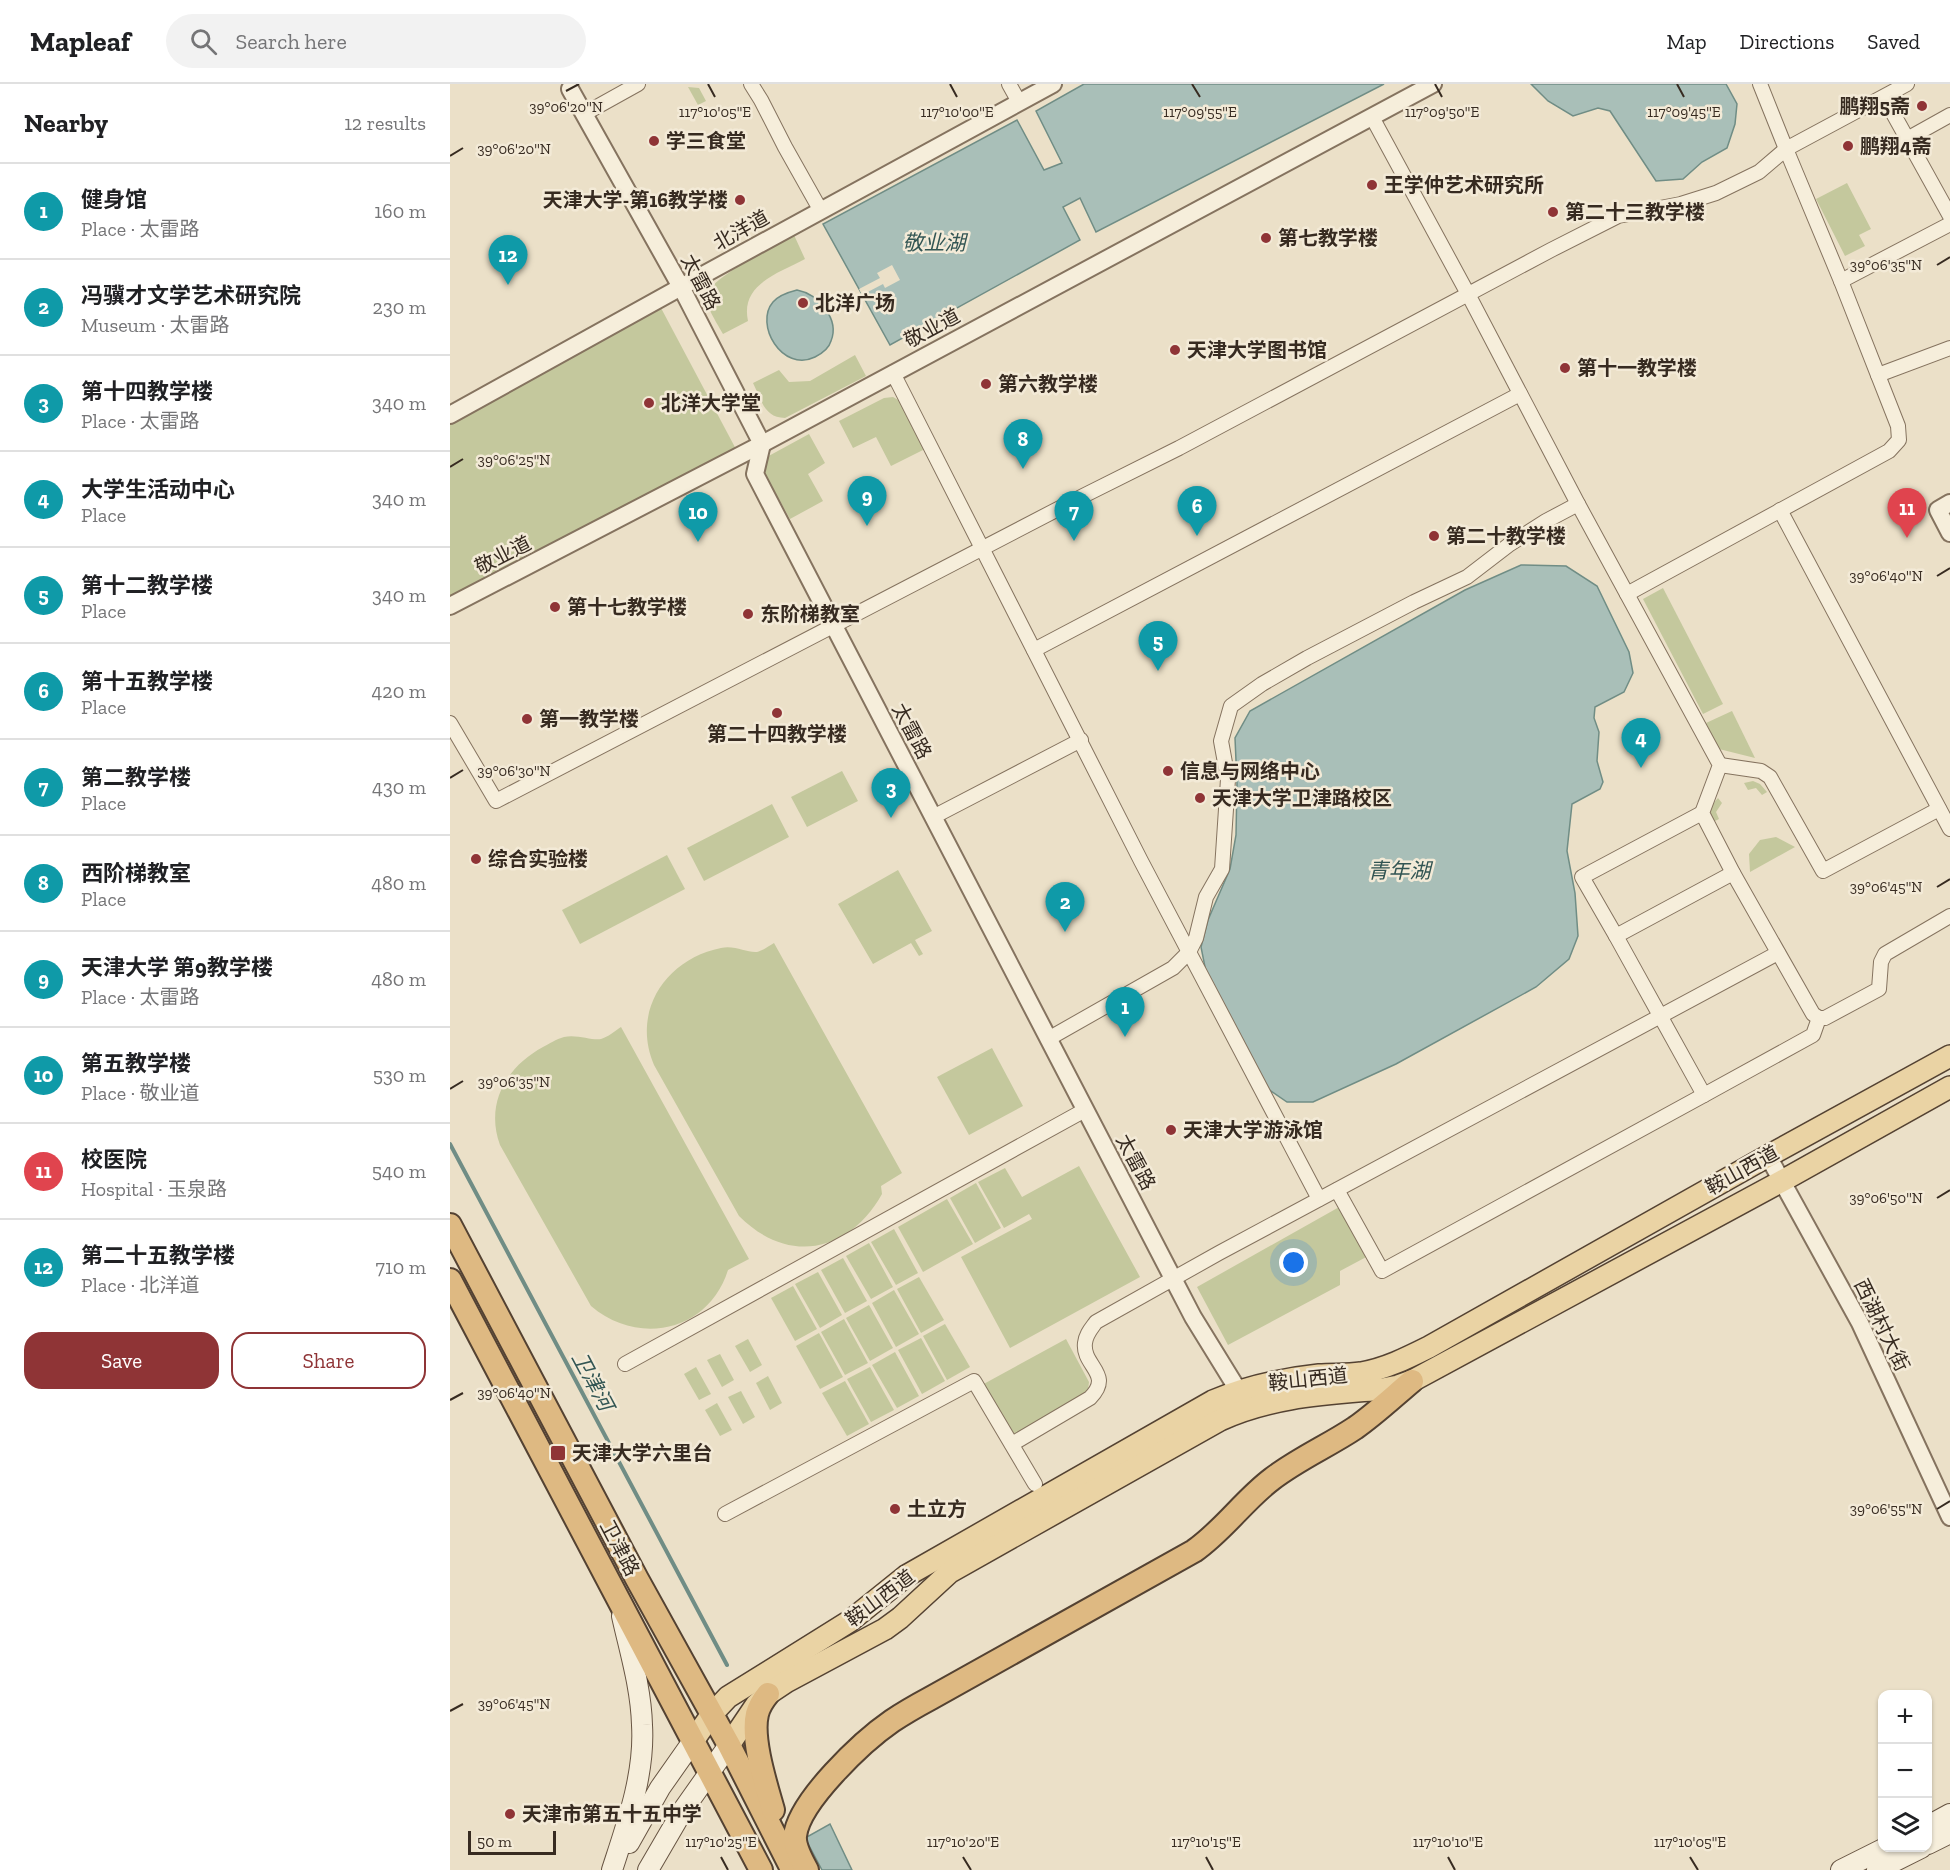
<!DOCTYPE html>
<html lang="en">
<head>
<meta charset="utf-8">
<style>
  :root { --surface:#fff; --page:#f2f2f2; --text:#202124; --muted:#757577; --line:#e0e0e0; --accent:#8f3436 }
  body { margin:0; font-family:"Zilla Slab","Noto Sans SC",serif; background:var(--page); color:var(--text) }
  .controls { position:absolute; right:18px; bottom:18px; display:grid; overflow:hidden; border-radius:12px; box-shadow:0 2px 4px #0004 }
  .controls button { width:54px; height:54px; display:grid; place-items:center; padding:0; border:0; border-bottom:2px solid var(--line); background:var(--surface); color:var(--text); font:30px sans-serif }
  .scale { position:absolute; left:18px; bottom:15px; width:88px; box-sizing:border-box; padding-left:6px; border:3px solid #372b21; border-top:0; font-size:16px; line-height:21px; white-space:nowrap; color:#372b21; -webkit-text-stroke:4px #f3ead7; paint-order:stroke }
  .you { position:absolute; left:844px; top:1179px; width:21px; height:21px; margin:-15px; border:4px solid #fff; border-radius:50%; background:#1a73e8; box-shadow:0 0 0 9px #1a73e833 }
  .badge { display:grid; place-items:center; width:39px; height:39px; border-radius:50%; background:var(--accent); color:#fff; font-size:20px; font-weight:700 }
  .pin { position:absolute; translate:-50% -50px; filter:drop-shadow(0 2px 3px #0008) }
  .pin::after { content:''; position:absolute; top:32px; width:21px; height:18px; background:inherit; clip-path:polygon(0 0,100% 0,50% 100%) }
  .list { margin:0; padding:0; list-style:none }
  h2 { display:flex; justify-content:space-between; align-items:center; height:78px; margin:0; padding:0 24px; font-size:26px }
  h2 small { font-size:20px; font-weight:400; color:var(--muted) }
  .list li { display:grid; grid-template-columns:39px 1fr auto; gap:18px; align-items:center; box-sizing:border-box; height:96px; padding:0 24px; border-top:2px solid var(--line) }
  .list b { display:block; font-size:22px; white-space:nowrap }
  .list p { margin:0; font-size:20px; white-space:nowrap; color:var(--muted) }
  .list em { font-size:20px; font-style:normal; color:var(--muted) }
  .actions { display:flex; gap:12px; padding:18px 24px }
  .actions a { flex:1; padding:14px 0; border:2px solid var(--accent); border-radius:18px; text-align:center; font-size:21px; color:var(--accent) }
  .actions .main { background:var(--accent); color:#fff }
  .icon { flex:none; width:33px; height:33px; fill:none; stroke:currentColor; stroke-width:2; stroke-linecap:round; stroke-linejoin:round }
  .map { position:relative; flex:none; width:1500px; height:1786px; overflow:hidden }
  header { display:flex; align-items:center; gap:36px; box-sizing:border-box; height:84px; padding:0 30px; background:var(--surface); border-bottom:2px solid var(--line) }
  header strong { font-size:28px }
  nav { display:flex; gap:33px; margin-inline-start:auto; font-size:21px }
  .search { width:420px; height:54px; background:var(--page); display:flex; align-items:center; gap:15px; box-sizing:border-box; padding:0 21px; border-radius:33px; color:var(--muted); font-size:22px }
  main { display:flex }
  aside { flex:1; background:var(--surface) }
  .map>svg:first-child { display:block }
</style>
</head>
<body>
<header>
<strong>Mapleaf</strong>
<div class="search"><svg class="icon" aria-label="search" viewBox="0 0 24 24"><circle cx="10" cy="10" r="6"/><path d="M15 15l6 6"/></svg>Search here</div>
<nav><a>Map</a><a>Directions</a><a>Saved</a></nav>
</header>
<main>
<aside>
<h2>Nearby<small>12 results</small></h2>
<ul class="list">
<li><span class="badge" style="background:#0f9aa8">1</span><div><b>健身馆</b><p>Place · 太雷路</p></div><em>160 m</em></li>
<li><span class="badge" style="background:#0f9aa8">2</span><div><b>冯骥才文学艺术研究院</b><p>Museum · 太雷路</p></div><em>230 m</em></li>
<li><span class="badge" style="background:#0f9aa8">3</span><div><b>第十四教学楼</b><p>Place · 太雷路</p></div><em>340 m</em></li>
<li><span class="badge" style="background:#0f9aa8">4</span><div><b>大学生活动中心</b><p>Place</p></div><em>340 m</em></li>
<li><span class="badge" style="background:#0f9aa8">5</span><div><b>第十二教学楼</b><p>Place</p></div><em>340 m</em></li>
<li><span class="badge" style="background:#0f9aa8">6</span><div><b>第十五教学楼</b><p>Place</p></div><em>420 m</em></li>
<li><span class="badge" style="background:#0f9aa8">7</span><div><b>第二教学楼</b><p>Place</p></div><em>430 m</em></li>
<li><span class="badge" style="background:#0f9aa8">8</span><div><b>西阶梯教室</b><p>Place</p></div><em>480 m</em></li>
<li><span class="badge" style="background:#0f9aa8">9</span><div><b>天津大学 第9教学楼</b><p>Place · 太雷路</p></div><em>480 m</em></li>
<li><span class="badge" style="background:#0f9aa8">10</span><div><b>第五教学楼</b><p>Place · 敬业道</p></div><em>530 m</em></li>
<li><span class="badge" style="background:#e0444e">11</span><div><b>校医院</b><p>Hospital · 玉泉路</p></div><em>540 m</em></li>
<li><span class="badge" style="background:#0f9aa8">12</span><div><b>第二十五教学楼</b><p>Place · 北洋道</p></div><em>710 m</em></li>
</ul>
<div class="actions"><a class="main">Save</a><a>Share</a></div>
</aside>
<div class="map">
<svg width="1500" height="1786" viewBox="0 0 1500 1786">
  <rect width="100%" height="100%" fill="#ebe0c8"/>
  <g fill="#c4c89d">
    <path d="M 238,3 L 249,4 L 256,17 L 248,21 Z"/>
    <path d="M 1397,99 L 1421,145 L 1409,151 L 1415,162 L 1395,172 L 1366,115 Z"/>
    <path d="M 344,151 L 355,175 C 329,189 290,200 298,237 L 273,250 C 268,241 255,221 256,212 C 258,195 328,160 344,151 Z"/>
    <path d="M 211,224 L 287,367 L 0,517 L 0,339 Z"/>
    <path d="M 405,271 L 416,292 L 335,334 C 314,334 311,315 303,299 L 329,286 L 339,298 L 360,297 Z"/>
    <path d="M 443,313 L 450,317 L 475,365 L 441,382 L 426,353 L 403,364 L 389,337 L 434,314 Z"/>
    <path d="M 359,350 L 375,379 L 358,390 L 373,417 L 340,435 L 311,383 L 315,374 Z"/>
    <path d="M 1213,504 L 1273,620 L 1253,630 L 1193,515 Z"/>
    <path d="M 1282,627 L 1305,674 L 1269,665 L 1256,639 Z"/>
    <path d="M 392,687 L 408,717 L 357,743 L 341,713 Z"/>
    <path d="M 1303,697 L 1310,700 L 1317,708 L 1312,711 L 1306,704 L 1298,706 L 1294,699 Z"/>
    <path d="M 1268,714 L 1272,719 L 1266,728 L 1269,735 L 1263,738 C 1259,728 1260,722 1268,714 Z"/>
    <path d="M 322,720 L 339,753 L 254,797 L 237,764 Z"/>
    <path d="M 1326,753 L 1345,763 L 1300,788 L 1299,770 L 1310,756 Z"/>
    <path d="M 217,771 L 235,805 L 130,860 L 112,826 Z"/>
    <path d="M 448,786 L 482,847 L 465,856 L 473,870 L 469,872 L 461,859 L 423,880 L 388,820 Z"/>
    <path d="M 324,859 L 452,1089 L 431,1102 L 432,1110 C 399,1169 338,1181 289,1132 L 204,981 C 181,927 216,875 271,864 C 285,861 297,869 307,868 C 312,867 319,862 324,859 Z"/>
    <path d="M 171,943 L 299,1175 L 278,1186 C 259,1247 189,1263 141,1222 L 50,1061 C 35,1020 56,983 93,963 C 99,960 106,955 114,953 C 127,950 143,957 151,955 C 158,953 165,947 171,943 Z"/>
    <path d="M 542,964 L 573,1022 L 519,1051 L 487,993 Z"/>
    <path d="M 629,1082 L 690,1193 L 560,1264 L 511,1173 L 582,1135 L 579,1130 L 554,1144 L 528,1098 L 555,1084 L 572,1113 Z"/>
    <path d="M 526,1099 L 551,1144 L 525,1159 L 500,1114 Z"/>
    <path d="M 497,1115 L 523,1160 L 473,1188 L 448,1143 Z"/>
    <path d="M 891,1122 L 920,1171 L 890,1187 L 890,1201 L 778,1261 L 747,1203 Z"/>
    <path d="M 444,1145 L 468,1189 L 446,1201 L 421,1158 Z"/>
    <path d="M 419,1159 L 443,1203 L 421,1215 L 396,1172 Z"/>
    <path d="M 393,1174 L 417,1217 L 395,1229 L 371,1186 Z"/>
    <path d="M 368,1188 L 392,1231 L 370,1244 L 345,1200 Z"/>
    <path d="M 469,1193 L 494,1236 L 471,1249 L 447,1205 Z"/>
    <path d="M 343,1202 L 367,1245 L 345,1257 L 321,1214 Z"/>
    <path d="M 444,1206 L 469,1250 L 446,1263 L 422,1219 Z"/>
    <path d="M 419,1221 L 443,1264 L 420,1277 L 396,1234 Z"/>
    <path d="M 394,1235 L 418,1279 L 395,1291 L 371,1248 Z"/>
    <path d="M 495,1240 L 520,1283 L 497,1296 L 473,1252 Z"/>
    <path d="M 369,1249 L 393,1293 L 370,1305 L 346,1262 Z"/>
    <path d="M 471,1254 L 495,1297 L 472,1310 L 448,1266 Z"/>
    <path d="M 298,1255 L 312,1281 L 300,1288 L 285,1262 Z"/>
    <path d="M 616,1255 L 639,1298 L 638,1306 L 633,1314 L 556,1356 L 530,1302 Z"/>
    <path d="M 445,1268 L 469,1312 L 447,1324 L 422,1281 Z"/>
    <path d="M 270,1270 L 284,1296 L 272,1303 L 257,1276 Z"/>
    <path d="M 246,1283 L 261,1310 L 249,1316 L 234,1290 Z"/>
    <path d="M 420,1283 L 444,1326 L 421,1338 L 397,1295 Z"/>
    <path d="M 318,1292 L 332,1319 L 320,1326 L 306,1299 Z"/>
    <path d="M 395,1297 L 419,1340 L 397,1352 L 372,1309 Z"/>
    <path d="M 291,1307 L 305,1333 L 293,1340 L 278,1313 Z"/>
    <path d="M 267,1319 L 282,1346 L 270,1352 L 255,1326 Z"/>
  </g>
  <g fill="#a9bfb8" stroke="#708d85" stroke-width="1.5">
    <path d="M 634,0 L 934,0 L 646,148 L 630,114 L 613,123 L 630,156 L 440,261 L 373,140 L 567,36 L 594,86 L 612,79 L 586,27 Z"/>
    <path d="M 1081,0 L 1276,0 L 1287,20 L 1285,40 L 1277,64 L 1252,78 L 1233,95 L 1206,97 L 1160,27 L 1148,24 L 1123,32 L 1098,17 Z"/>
    <path d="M 347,206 C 368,210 390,235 381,257 C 379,264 371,270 365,273 C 332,289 304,240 323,218 C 329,211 339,208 347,206 Z"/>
    <path d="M 1071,481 L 1116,482 L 1147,502 L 1179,568 L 1183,589 L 1174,608 L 1145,623 L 1144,634 L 1149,648 L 1147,677 L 1153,698 L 1150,705 L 1122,720 L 1117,767 L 1125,809 L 1128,852 L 1119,875 L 1086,903 L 946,980 L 863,1018 L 837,1018 L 818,1005 L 798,966 L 768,914 L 756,888 L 751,863 L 758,836 L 780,785 L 786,751 L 787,699 L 785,654 L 800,627 L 1015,506 Z"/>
    <path d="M 380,1740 L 402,1786 L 372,1786 L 355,1754 Z"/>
  </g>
  <path fill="#ebe0c8" d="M 442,181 L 450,196 L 435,204 L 433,200 L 412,211 L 409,205 L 430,194 L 427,189 Z"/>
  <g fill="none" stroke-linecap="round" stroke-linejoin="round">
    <path stroke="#708d85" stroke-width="4" d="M 0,1060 L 277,1581"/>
    <g stroke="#85735f" stroke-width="16">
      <g id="minor">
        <path d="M 301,0 L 311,16 L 335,63 L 371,127"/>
        <path d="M 559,0 L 569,18"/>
        <path d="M 1310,0 L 1336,65 L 1457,0"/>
        <path d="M 1434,13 L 1500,132"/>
        <path d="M 134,30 L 188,0"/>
        <path d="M 922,33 L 1018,210 L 1128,420 L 1270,681 L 1252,729 L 1283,789 L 1363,930 L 1369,934 L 1375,934 L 1429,905 L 1431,878 L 1435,870 L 1500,832"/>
        <path d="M 1457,55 L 1500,31"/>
        <path d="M 1391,197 L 1500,140"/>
        <path d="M 443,289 L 691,777 L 869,1115"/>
        <path d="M 1428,291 L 1500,264"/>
        <path d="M 1330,426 L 1500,745"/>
        <path d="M 584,566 L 1070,310"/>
        <path d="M 0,639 L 46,717 L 633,412 L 729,364 L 1101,166 L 1168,132 L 1231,120 L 1266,109 L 1309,88 L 1336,65 L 1391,197 L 1448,342 L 1449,356 L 1439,367 L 1177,510"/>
        <path d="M 1270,681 L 1311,687 L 1320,693 L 1373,787 L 1489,725"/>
        <path d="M 483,733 L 631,656"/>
        <path d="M 1283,789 L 1166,852 L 1254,1011 L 1363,951 L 1369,934"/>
        <path d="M 1166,852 L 1132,793 L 1252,729"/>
        <path d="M 598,955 L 723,884 L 739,868 L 746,854 L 756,813 L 772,785 L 778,695 L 771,657 L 781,622 L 812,600 L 857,574 L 964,518 L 1017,493 L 1060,460 L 1096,437 L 1128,420"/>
        <path d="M 887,1106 L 932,1187 L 1254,1011"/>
        <path d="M 175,1280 L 635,1026"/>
        <path d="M 562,1360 L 640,1314 C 664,1290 632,1282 635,1259 C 636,1250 641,1245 646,1238 L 769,1169 L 1328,869"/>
        <path d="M 275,1430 L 524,1297 L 585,1400"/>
      </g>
    </g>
    <g stroke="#85735f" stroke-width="20">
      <g id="tertiary">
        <path d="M 120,5 L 231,203 L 312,360 L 305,390 L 743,1233 L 788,1306"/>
        <path d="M 0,331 L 231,203 L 603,0"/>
        <path d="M 1500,419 L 1488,426 L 1500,449"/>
        <path d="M 0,522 L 312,360 L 983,0"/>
        <path d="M 1318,1072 L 1410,1239 L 1500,1433"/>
      </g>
    </g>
    <g stroke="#675442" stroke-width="22">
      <g id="secondary">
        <path d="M 1478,1742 L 1500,1730"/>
        <path d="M 179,1759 L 210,1704 L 243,1657"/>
        <path d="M 1478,1760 L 1500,1749"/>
        <path d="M 162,1786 C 177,1740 195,1690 192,1641 C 191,1604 180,1568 172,1532"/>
        <path d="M 198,1786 L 233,1726 L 279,1661"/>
        <path d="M 1391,1786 L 1435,1764"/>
        <path d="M 1427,1786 L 1471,1764"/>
      </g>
    </g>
    <g stroke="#544232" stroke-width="24">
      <g id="primary">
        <path d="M 243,1657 L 262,1630 L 278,1613 L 400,1537 L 456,1492 L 763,1317 C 798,1302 832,1295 869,1291 C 883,1290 897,1291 911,1289 C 935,1285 957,1274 979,1263 L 1318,1072 L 1500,972"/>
        <path d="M 279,1661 L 306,1621 L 318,1610 L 336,1598 L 435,1545 L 450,1534 L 500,1488 L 770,1336 C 822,1312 877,1310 933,1305 L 948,1302 L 962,1297 L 1332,1097 L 1500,1003"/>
      </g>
    </g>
    <g stroke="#544232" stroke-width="26">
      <g id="trunk">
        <path d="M 0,1141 L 187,1495 L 279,1661 L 342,1785"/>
        <path d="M 0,1196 L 311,1786"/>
        <path d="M 318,1610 C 313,1616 309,1622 307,1630 C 301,1655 316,1701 323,1726"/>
        <path d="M 357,1786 C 352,1777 344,1762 345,1752 C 349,1717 413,1657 442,1637 C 454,1629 468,1621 481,1614 L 744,1467 C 774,1446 794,1416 822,1395 C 848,1375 878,1362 905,1344 C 925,1330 943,1313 962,1297"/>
      </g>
    </g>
    <use href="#minor" stroke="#f6eedb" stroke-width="14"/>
    <use href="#tertiary" stroke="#f6eedb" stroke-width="16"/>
    <use href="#secondary" stroke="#f6eedb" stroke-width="20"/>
    <use href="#primary" stroke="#ead3a4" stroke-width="21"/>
    <use href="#trunk" stroke="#deb982" stroke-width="22"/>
  </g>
  <path fill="none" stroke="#372b21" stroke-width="2" d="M 258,0 L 265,13M 500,0 L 507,13M 742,0 L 750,13M 985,0 L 992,13M 1227,0 L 1234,13M 116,7 L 129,0M 0,72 L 13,64M 1487,181 L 1500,173M 0,383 L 13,375M 1487,492 L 1500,484M 0,694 L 13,686M 1487,803 L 1500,795M 0,1005 L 13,997M 1487,1114 L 1500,1106M 0,1316 L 13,1309M 1487,1425 L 1500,1417M 0,1627 L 13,1620M 271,1773 L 278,1786M 513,1773 L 521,1786M 756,1773 L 763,1786M 998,1773 L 1005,1786M 1240,1773 L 1248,1786"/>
  <g fill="#8f3436" stroke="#f3ead7" stroke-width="2">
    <circle cx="1472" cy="22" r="6"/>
    <circle cx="204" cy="57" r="6"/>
    <circle cx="1398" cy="62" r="6"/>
    <circle cx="922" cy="101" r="6"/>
    <circle cx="290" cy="116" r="6"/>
    <circle cx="1103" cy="128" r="6"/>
    <circle cx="816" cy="154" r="6"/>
    <circle cx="353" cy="219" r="6"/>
    <circle cx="725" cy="266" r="6"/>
    <circle cx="1115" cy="284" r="6"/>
    <circle cx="536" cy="300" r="6"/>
    <circle cx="199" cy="319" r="6"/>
    <circle cx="984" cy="452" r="6"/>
    <circle cx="105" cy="523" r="6"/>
    <circle cx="298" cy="530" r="6"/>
    <circle cx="327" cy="629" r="6"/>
    <circle cx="77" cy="635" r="6"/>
    <circle cx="718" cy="687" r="6"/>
    <circle cx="750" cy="714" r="6"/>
    <circle cx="26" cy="775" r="6"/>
    <circle cx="721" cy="1046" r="6"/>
    <rect x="100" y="1361" width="16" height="16" rx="3"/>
    <circle cx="445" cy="1425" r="6"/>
    <circle cx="60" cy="1730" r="6"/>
  </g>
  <g text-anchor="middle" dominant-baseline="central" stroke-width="5" stroke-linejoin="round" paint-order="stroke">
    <g font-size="20" font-weight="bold" fill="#372b21" stroke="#f3ead7" text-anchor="start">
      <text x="1460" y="22" text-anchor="end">鹏翔5斋</text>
      <text x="216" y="57">学三食堂</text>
      <text x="1410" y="62">鹏翔4斋</text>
      <text x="934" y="101">王学仲艺术研究所</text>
      <text x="278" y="116" text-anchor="end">天津大学-第16教学楼</text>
      <text x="1115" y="128">第二十三教学楼</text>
      <text x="828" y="154">第七教学楼</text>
      <text x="365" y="219">北洋广场</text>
      <text x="737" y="266">天津大学图书馆</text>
      <text x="1127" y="284">第十一教学楼</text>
      <text x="548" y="300">第六教学楼</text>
      <text x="211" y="319">北洋大学堂</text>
      <text x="996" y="452">第二十教学楼</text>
      <text x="117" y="523">第十七教学楼</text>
      <text x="310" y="530">东阶梯教室</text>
      <text x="89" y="635">第一教学楼</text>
      <text x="327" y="650" text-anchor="middle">第二十四教学楼</text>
      <text x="730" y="687">信息与网络中心</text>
      <text x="762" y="714">天津大学卫津路校区</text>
      <text x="38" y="775">综合实验楼</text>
      <text x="733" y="1046">天津大学游泳馆</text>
      <text x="122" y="1369">天津大学六里台</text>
      <text x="457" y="1425">土立方</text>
      <text x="72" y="1730">天津市第五十五中学</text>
    </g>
    <g font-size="20" fill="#372b21" stroke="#f3ead7">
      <text transform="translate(291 146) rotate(-29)">北洋道</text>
      <text transform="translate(251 198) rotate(62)">太雷路</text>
      <text transform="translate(482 244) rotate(-28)">敬业道</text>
      <text transform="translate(53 471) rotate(-27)">敬业道</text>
      <text transform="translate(462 647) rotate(62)">太雷路</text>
      <text transform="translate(686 1078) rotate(62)">太雷路</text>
      <text transform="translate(1292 1086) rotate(-29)">鞍山西道</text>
      <text transform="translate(1432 1241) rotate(64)">西湖村大街</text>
      <text transform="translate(858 1295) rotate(-6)">鞍山西道</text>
      <text transform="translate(170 1464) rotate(62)">卫津路</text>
      <text transform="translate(430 1514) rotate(-37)">鞍山西道</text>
    </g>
    <g font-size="21" font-style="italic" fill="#325553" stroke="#f3ead7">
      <text x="484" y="158">敬业湖</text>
      <text x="949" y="786">青年湖</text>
      <text transform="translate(143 1297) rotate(62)">卫津河</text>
    </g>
  </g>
  <g font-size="15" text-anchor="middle" fill="#372b21" stroke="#f3ead7" stroke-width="5" stroke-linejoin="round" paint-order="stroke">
    <text x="116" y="28">39°06'20"N</text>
    <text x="265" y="33">117°10'05"E</text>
    <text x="507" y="33">117°10'00"E</text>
    <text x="750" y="33">117°09'55"E</text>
    <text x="992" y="33">117°09'50"E</text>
    <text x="1234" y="33">117°09'45"E</text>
    <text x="64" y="70">39°06'20"N</text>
    <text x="1436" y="186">39°06'35"N</text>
    <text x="64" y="381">39°06'25"N</text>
    <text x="1436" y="497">39°06'40"N</text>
    <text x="64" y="692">39°06'30"N</text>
    <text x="1436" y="808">39°06'45"N</text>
    <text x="64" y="1003">39°06'35"N</text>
    <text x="1436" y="1119">39°06'50"N</text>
    <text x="64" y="1314">39°06'40"N</text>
    <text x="1436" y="1430">39°06'55"N</text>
    <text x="64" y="1625">39°06'45"N</text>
    <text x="271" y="1763">117°10'25"E</text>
    <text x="513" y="1763">117°10'20"E</text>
    <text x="756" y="1763">117°10'15"E</text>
    <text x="998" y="1763">117°10'10"E</text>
    <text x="1240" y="1763">117°10'05"E</text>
  </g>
</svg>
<div class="controls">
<button>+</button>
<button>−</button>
<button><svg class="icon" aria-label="layers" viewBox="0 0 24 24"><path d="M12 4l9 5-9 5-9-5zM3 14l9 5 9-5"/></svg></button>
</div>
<div class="scale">50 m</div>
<div class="you"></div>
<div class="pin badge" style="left:675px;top:953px;background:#0f9aa8">1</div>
<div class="pin badge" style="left:615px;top:848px;background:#0f9aa8">2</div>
<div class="pin badge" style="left:441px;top:734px;background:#0f9aa8">3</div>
<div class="pin badge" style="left:1191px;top:684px;background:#0f9aa8">4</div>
<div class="pin badge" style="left:708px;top:587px;background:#0f9aa8">5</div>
<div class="pin badge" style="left:747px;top:452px;background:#0f9aa8">6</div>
<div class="pin badge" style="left:624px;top:457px;background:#0f9aa8">7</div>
<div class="pin badge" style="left:573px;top:385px;background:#0f9aa8">8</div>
<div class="pin badge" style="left:417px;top:442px;background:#0f9aa8">9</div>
<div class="pin badge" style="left:248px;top:458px;background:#0f9aa8">10</div>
<div class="pin badge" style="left:1457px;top:454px;background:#e0444e">11</div>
<div class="pin badge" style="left:58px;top:201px;background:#0f9aa8">12</div>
</div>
</main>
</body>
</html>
